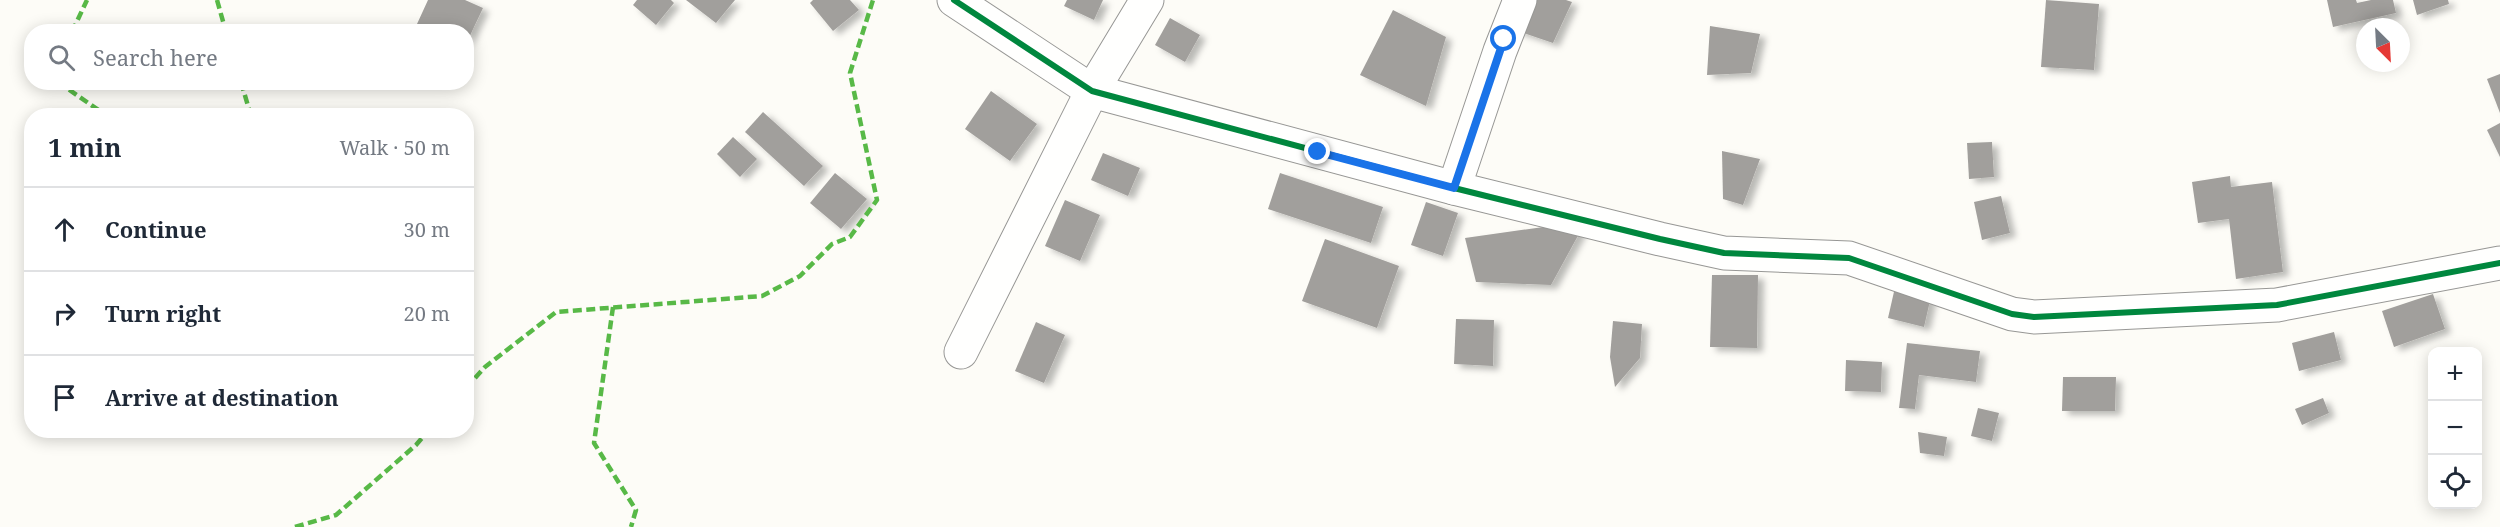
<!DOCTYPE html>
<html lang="en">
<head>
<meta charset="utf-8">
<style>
  :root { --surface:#fff; --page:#f2f2f3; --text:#1f2937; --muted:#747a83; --line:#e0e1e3 }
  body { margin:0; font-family:"Noto Serif",serif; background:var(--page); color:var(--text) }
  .controls { position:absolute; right:18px; bottom:18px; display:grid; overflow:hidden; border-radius:12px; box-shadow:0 3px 15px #0003 }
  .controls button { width:54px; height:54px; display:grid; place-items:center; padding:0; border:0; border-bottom:2px solid var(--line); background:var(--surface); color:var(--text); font:30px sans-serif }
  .compass { position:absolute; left:2356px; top:18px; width:54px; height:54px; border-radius:50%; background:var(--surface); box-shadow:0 3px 15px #0003; rotate:156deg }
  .stop { position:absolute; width:18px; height:18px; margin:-14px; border:4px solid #1a73e8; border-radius:50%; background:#fff }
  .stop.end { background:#1a73e8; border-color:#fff; box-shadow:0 2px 6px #0008 }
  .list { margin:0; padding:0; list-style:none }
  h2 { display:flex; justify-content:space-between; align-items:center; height:78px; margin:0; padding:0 24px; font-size:26px }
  h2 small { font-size:20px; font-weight:400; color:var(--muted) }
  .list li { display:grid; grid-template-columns:39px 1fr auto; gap:18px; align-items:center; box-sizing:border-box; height:84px; padding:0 24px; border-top:2px solid var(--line) }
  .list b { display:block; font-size:22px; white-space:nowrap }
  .list em { font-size:20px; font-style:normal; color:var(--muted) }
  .icon { flex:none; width:33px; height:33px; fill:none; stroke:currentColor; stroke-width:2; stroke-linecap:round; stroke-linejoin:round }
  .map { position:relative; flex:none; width:2500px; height:527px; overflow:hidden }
  .search { position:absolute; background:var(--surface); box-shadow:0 3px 15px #0003; left:24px; top:24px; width:450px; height:66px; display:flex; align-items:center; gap:15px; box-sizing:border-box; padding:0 21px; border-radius:24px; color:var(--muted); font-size:22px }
  .panel { position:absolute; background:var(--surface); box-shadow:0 3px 15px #0003; left:24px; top:108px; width:450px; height:330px; border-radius:24px }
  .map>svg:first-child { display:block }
</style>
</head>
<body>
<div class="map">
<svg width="2500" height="527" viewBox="0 0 2500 527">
  <defs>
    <filter id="shadow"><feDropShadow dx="6" dy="4" stdDeviation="3" flood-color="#0004"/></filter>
  </defs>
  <rect width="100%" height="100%" fill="#fdfcf7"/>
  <g fill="#a19f9c" filter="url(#shadow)">
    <path d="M 428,0 L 465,0 L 483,8 L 466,44 L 466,32 L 434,32 L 417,24 Z"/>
    <path d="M 637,0 L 671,0 L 674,3 L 656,25 L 633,5 Z"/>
    <path d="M 686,0 L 735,0 L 716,23 Z"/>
    <path d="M 813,0 L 850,0 L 859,10 L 833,31 L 810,3 Z"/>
    <path d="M 1067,0 L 1103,0 L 1094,20 L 1064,6 Z"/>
    <path d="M 1536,0 L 1566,0 L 1572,2 L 1553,43 L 1509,28 Z"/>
    <path d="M 2046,0 L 2099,4 L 2094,70 L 2041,67 Z"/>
    <path d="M 2327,0 L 2356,0 L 2357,3 L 2371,0 L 2393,0 L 2396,13 L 2333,27 Z"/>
    <path d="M 2413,0 L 2448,0 L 2449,4 L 2417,15 Z"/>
    <path d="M 1393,10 L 1446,37 L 1426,106 L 1360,75 Z"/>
    <path d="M 1170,18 L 1200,35 L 1185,62 L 1155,45 Z"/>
    <path d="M 1710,26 L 1760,34 L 1751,73 L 1707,75 Z"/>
    <path d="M 2500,74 L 2500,113 L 2487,79 Z"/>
    <path d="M 991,91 L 1037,124 L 1010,161 L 965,129 Z"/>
    <path d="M 763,112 L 823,166 L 804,186 L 745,132 Z"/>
    <path d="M 2500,123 L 2500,157 L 2487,130 Z"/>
    <path d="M 733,137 L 757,159 L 740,177 L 717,154 Z"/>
    <path d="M 1992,142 L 1994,177 L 1969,179 L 1967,143 Z"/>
    <path d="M 1722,151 L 1760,159 L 1743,205 L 1723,199 Z"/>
    <path d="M 1103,153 L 1140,168 L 1128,196 L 1091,180 Z"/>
    <path d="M 835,173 L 867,199 L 841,229 L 810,203 Z"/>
    <path d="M 1280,173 L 1383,207 L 1371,243 L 1268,209 Z"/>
    <path d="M 2230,176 L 2231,187 L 2272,182 L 2283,272 L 2236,279 L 2229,219 L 2198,223 L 2192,182 Z"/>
    <path d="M 2001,196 L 2010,233 L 1982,240 L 1974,202 Z"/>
    <path d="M 1065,200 L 1100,215 L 1080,261 L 1045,246 Z"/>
    <path d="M 1426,202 L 1458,213 L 1443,256 L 1411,245 Z"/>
    <path d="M 1586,221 L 1551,285 L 1476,282 L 1465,238 Z"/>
    <path d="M 1325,239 L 1399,266 L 1377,328 L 1302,301 Z"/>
    <path d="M 1712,275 L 1758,275 L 1757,348 L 1710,347 Z"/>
    <path d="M 1896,283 L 1932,292 L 1924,327 L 1888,318 Z"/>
    <path d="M 2433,294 L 2445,329 L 2394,347 L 2382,311 Z"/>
    <path d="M 1456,319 L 1494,320 L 1493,366 L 1454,364 Z"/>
    <path d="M 1613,321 L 1642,324 L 1640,358 L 1615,387 L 1610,357 Z"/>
    <path d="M 1036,322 L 1065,335 L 1044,383 L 1015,371 Z"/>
    <path d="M 2334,332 L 2341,360 L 2299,371 L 2292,343 Z"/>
    <path d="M 1907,343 L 1980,351 L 1976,382 L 1919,375 L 1915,409 L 1899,408 Z"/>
    <path d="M 1846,360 L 1882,362 L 1881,392 L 1845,391 Z"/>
    <path d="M 2063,377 L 2116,377 L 2115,411 L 2062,411 Z"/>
    <path d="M 2323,398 L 2329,413 L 2302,425 L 2295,409 Z"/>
    <path d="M 1978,408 L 1999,413 L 1992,441 L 1971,436 Z"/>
    <path d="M 1918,432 L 1947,437 L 1944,456 L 1920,453 Z"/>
  </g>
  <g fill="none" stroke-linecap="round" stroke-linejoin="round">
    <g stroke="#979795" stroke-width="35">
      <g id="street">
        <path d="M 954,0 L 1092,91 L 1454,188 L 1660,239 L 1724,253 L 1849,258 L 2012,314 L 2034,317 L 2277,305 L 2500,263"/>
        <path d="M 1454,188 L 1500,51 L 1520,0"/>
        <path d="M 961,352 L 1092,91 L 1147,0"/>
      </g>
    </g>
    <use href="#street" stroke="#fffffe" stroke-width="33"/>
    <g stroke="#58b947" stroke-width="4.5" stroke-dasharray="9 4.5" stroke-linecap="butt">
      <path d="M 217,0 L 226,32"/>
      <path d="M 72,32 L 87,0"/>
      <path d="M 58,82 L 107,116"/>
      <path d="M 241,82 L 251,116"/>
      <path d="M 613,307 L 594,443 L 636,510 L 631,527"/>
      <path d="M 466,388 L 485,367 L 556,312 L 762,296 L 800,276 L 832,244 L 850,237 L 877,200 L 850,73 L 873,0"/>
      <path d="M 295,527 L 336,515 L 416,445 L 429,430"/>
    </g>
    <g stroke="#fff" stroke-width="10">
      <path id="cycleway" d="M 954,0 L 1092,91 L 1454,188 L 1660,239 L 1724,253 L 1849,258 L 2012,314 L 2034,317 L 2277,305 L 2500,263"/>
    </g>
    <use href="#cycleway" stroke="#00873e" stroke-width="6"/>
  </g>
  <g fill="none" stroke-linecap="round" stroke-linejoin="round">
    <path stroke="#1a73e8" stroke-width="8" d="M 1318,152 L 1454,188 L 1504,39"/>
  </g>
</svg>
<div class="controls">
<button>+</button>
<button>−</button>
<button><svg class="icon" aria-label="locate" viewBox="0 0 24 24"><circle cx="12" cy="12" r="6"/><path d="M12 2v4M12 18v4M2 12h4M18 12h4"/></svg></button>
</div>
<svg class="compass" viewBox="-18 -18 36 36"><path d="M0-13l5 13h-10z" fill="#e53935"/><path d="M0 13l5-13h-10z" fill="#747a83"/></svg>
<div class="stop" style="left:1504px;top:39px"></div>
<div class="stop end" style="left:1318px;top:152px"></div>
<div class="search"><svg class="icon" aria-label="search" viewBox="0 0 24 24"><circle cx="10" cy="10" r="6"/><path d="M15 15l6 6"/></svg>Search here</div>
<section class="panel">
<h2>1 min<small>Walk · 50 m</small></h2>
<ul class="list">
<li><svg class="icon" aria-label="ahead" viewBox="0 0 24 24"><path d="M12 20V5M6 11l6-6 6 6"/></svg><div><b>Continue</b></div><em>30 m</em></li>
<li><svg class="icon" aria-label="right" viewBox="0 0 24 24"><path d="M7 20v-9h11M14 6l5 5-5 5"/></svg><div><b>Turn right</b></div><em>20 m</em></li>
<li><svg class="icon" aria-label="arrive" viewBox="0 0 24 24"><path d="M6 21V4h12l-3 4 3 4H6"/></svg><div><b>Arrive at destination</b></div></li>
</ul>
</section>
</div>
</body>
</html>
